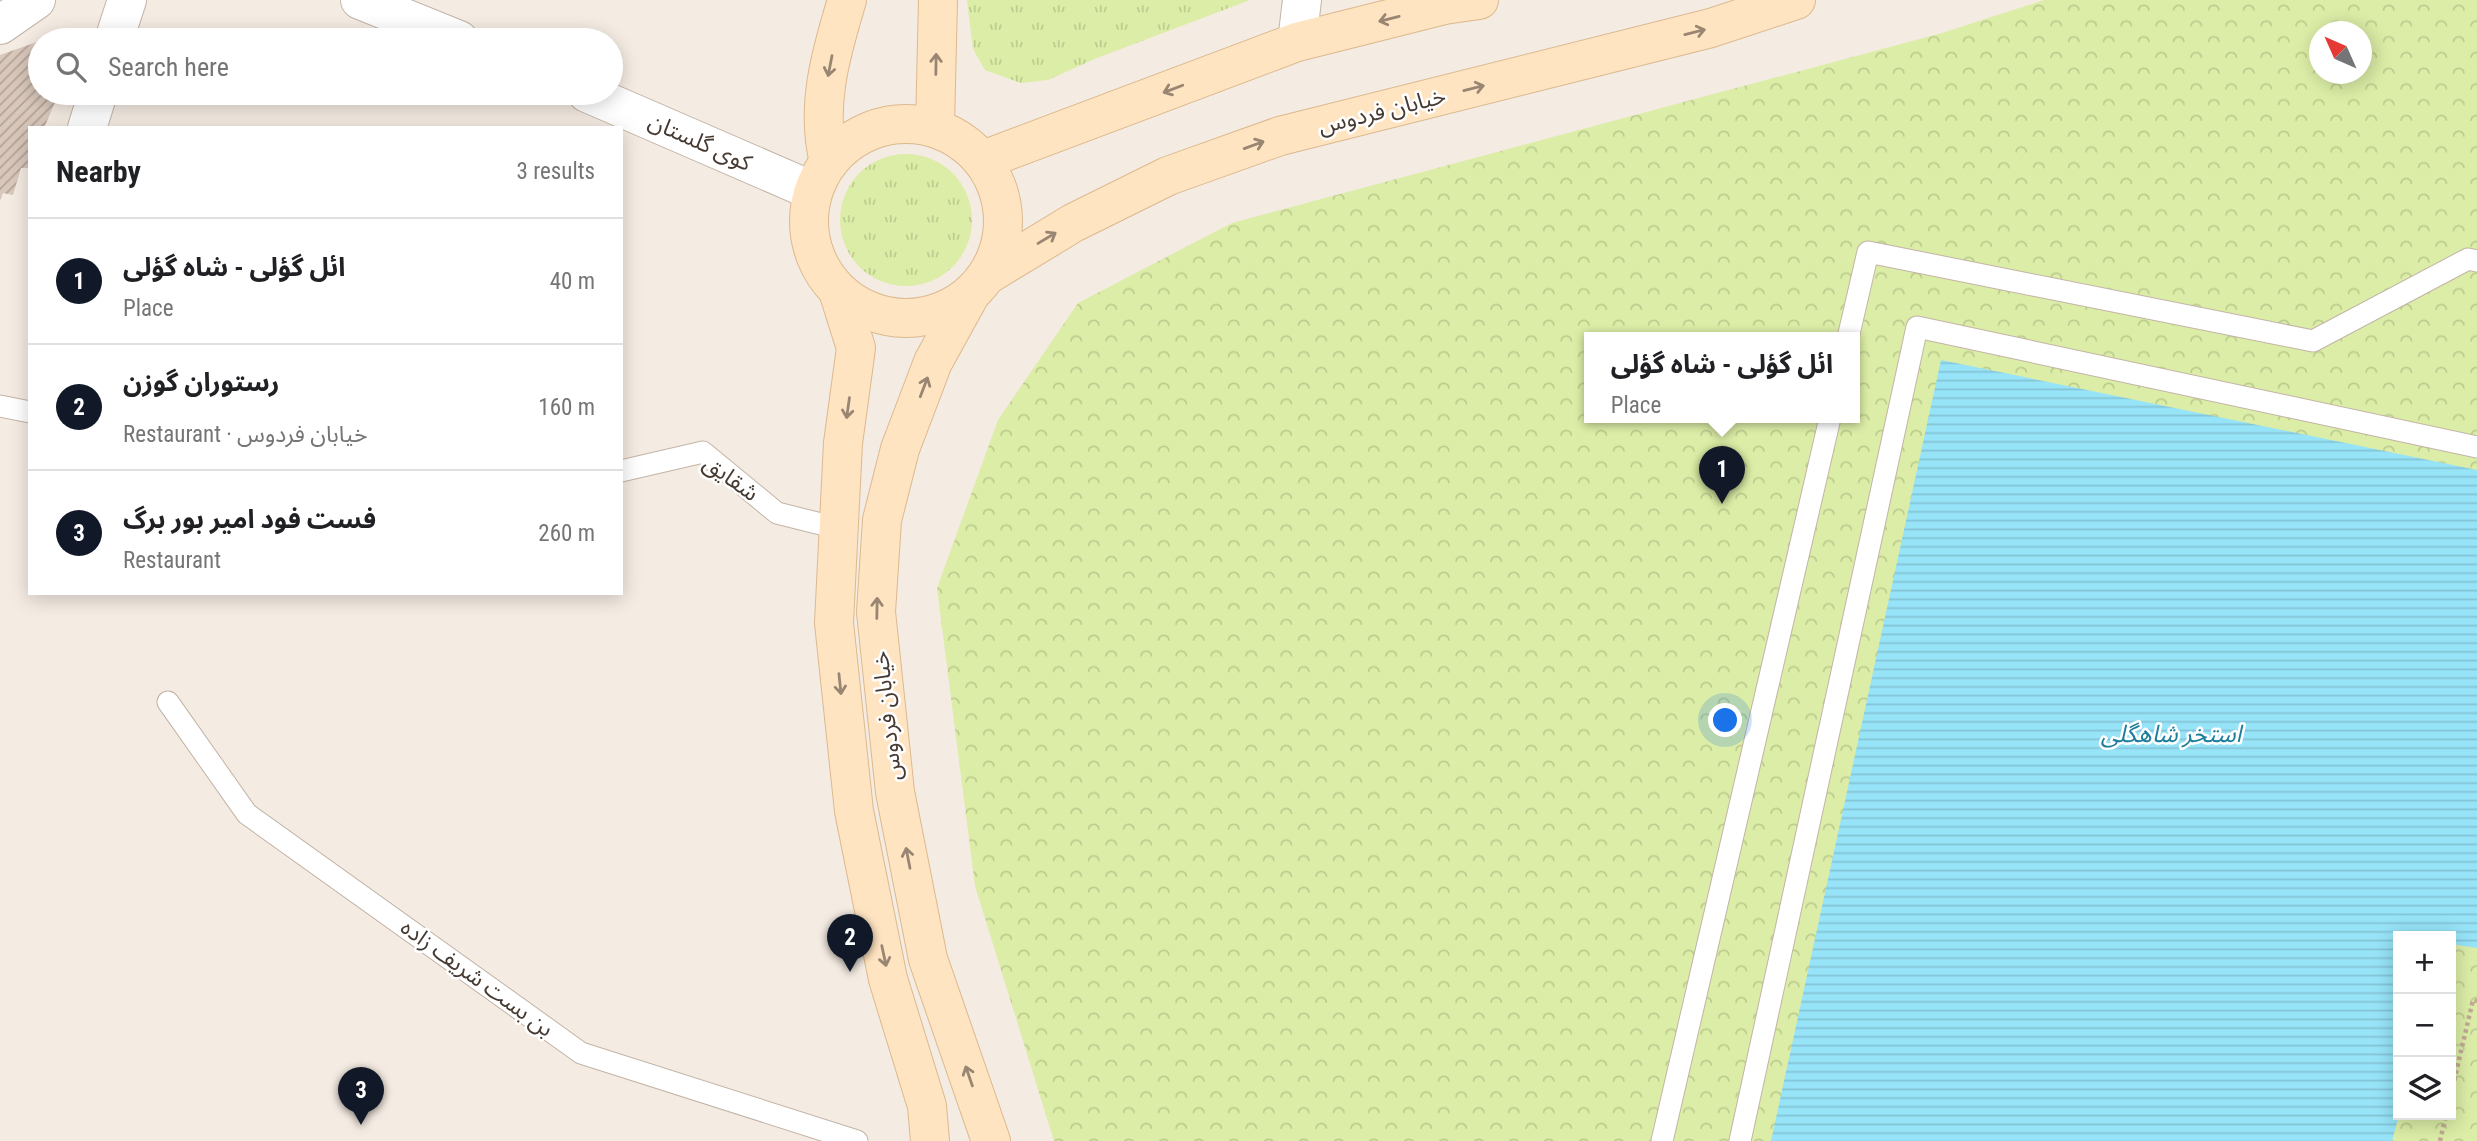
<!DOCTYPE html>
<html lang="en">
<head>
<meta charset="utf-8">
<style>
  :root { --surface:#fff; --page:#f6f6f6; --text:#202124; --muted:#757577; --line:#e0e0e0; --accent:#111827 }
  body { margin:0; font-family:"Roboto Condensed","Noto Sans Arabic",sans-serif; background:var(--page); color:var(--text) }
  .controls { position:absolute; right:21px; bottom:21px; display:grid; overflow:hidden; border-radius:0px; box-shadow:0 4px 18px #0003 }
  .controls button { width:63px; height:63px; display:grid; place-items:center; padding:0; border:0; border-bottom:2px solid var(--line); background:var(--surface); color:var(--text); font:35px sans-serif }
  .compass { position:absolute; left:2309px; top:21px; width:63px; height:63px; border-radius:50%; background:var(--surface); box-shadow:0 4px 18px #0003; rotate:315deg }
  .you { position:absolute; left:1726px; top:721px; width:24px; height:24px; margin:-18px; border:5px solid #fff; border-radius:50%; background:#1a73e8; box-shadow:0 0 0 10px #1a73e833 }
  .badge { display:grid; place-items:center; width:46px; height:46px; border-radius:50%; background:var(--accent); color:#fff; font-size:23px; font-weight:700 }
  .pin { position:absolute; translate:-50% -58px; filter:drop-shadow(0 2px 4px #0008) }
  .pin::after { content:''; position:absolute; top:37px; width:24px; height:21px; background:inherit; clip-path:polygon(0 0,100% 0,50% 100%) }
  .popup { position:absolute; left:1584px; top:332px; width:276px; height:91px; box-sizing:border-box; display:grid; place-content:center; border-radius:0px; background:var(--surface); filter:drop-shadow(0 2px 5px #0005); font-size:23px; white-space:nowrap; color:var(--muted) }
  .popup b { font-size:26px; color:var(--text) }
  .popup::after { content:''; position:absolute; left:50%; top:100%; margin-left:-14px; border:14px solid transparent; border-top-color:var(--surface) }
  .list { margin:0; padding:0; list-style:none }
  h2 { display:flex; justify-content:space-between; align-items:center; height:91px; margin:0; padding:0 28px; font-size:30px }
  h2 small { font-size:23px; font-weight:400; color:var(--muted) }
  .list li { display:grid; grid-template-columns:46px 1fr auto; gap:21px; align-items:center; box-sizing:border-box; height:126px; padding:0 28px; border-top:2px solid var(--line) }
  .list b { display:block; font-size:26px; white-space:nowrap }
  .list p { margin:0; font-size:23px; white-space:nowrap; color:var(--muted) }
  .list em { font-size:23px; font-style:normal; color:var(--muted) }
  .icon { flex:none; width:38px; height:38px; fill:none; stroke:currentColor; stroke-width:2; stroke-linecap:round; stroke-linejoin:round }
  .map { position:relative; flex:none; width:2477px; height:1141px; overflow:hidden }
  .search { position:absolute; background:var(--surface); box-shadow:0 4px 18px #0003; left:28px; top:28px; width:595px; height:77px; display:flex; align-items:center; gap:18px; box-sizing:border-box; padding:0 24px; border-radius:38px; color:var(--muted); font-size:26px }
  .panel { position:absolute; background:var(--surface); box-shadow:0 4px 18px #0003; left:28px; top:126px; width:595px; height:469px; border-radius:0px }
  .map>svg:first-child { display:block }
</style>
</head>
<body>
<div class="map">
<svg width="2477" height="1141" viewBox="0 0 2477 1141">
  <defs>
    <pattern id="grass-tufts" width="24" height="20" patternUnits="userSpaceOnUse" patternTransform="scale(1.75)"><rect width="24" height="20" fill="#dbeda6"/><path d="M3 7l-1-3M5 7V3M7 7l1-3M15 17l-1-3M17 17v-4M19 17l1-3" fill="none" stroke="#bdcc8f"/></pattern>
    <pattern id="forest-crowns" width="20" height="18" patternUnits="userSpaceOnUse" patternTransform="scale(1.75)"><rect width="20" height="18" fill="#dbeda6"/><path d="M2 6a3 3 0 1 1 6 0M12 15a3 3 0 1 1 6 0" fill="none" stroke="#bdcc8f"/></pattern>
    <pattern id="water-rules" width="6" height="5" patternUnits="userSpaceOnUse" patternTransform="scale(1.75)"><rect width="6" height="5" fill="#97e3f8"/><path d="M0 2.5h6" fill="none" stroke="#84c4d5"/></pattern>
    <pattern id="building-hatch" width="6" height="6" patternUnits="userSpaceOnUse" patternTransform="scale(1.75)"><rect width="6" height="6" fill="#d9c7ba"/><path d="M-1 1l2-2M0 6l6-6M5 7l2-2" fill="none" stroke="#b2a398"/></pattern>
  </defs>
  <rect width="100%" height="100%" fill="#f4ebe2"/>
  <g fill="url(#grass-tufts)">
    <path d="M 967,0 L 1250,0 L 1097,58 L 1048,80 L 1021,83 L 985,70 L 973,49 Z"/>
    <circle cx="906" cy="220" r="66"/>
  </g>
  <path fill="url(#forest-crowns)" fill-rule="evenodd" d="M 2044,0 L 2477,0 L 2477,1141 L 1054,1141 L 975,886 L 937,588 L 998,420 L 1078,303 L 1232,223 L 1942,33 ZM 2320,32 L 2362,32 L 2362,74 L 2320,74 ZM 1589,338 L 1855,338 L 1855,418 L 1589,418 ZM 2398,936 L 2451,936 L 2451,1115 L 2398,1115 Z"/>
  <path fill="url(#water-rules)" d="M 1941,360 L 2477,470 L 2477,948 L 2451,944 L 2451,936 L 2398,936 L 2399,1115 L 2392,1141 L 1771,1141 Z"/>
  <g fill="url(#building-hatch)">
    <path d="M 85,36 L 83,40 L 52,40 L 52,38 Z"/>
    <path d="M 40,41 L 40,93 L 59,93 L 44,128 L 30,128 L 30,168 L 21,168 L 13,195 L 3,193 L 0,200 L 0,55 Z"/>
  </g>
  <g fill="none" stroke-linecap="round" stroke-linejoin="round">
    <g stroke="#c3b4a7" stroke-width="23">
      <g id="service">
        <path d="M 1848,338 L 1868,252 L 2313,341 L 2468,259 L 2477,261"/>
        <path d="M 0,406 L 30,412"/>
        <path d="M 621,471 L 703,452 L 777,513 L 837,528"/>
        <path d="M 168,702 L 247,814 L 581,1053 L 857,1141"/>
        <path d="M 1662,1141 L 1830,418"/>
        <path d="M 1740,1141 L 1917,327 L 2477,447"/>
      </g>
    </g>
    <g stroke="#c3b4a7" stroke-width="40">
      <g id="minor">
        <path d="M 360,0 L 459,40"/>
        <path d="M 0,25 L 36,0"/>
        <path d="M 114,40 L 127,0"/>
        <path d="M 587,93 L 813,191"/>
        <path d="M 87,128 L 98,93"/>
      </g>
    </g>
    <g stroke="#c3b4a7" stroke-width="40">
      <path id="tertiary" d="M 1297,42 L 1302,0"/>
    </g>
    <g stroke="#dcb98e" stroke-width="40">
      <g id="secondary">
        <circle cx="906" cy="221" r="97"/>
        <path d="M 935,127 L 938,0"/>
        <path d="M 983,160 L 1297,42 L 1444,5 L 1479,0"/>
        <path d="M 829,162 C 815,107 831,53 847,0"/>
        <path d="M 989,274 L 1073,223 L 1168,176 L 1280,136 L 1711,28 L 1796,0"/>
        <path d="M 839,294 L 856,348 L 843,443 L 834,623 L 854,811 L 888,979 L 927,1106 L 930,1141"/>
        <path d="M 970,295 L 933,362 L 900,449 L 882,520 L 876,612 L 895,792 L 928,959 L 991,1141"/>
      </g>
    </g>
    <g stroke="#c3a994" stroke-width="4.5" stroke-dasharray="3.5 3.5" stroke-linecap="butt">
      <path d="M 2451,1094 L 2473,1000 L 2477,1001"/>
      <path d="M 2440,1141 L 2446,1115"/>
    </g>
    <use href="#service" stroke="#fff" stroke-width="21"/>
    <use href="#minor" stroke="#fff" stroke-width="38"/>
    <use href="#tertiary" stroke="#fff" stroke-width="38"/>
    <use href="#secondary" stroke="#ffe4c1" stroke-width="38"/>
  </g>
  <defs><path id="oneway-shaft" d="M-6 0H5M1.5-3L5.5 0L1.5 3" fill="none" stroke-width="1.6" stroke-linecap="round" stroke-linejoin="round" transform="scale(1.75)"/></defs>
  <g stroke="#998672">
    <use href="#oneway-shaft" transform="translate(1389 19) rotate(166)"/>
    <use href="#oneway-shaft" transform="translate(1695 32) rotate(-14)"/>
    <use href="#oneway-shaft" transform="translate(936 64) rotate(-89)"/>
    <use href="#oneway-shaft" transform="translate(830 66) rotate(101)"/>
    <use href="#oneway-shaft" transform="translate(1474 88) rotate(-14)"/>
    <use href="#oneway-shaft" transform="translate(1173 89) rotate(159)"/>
    <use href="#oneway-shaft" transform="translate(1254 145) rotate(-20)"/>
    <use href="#oneway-shaft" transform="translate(1047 238) rotate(-31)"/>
    <use href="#oneway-shaft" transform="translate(924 387) rotate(-69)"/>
    <use href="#oneway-shaft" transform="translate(848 408) rotate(98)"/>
    <use href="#oneway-shaft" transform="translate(877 608) rotate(-89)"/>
    <use href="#oneway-shaft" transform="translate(840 684) rotate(84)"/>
    <use href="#oneway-shaft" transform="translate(908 858) rotate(-101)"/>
    <use href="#oneway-shaft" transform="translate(884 956) rotate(78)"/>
    <use href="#oneway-shaft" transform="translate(969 1076) rotate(-109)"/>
  </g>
  <g text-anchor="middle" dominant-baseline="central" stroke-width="5" stroke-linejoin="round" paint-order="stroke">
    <g font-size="23" fill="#463a32" stroke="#fff">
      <text transform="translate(1382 111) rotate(-14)">خیابان فردوس</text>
      <text transform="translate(700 142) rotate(24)">کوی گلستان</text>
      <text transform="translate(731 478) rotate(36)">شقایق</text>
      <text transform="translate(887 716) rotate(-96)">خیابان فردوس</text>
      <text transform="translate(477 978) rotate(36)">بن بست شریف زاده</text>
    </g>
    <g font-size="24" font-style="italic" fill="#1d7e9b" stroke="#fff">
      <text x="2171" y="734">استخر شاهگلی</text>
    </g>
  </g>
</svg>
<div class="controls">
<button>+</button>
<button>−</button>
<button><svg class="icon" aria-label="layers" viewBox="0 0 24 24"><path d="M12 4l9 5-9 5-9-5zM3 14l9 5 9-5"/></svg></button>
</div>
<svg class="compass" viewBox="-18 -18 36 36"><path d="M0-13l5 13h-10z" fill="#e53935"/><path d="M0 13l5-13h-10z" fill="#757577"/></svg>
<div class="you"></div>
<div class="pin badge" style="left:1722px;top:504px">1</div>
<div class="popup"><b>ائل گؤلی - شاه گؤلی</b>Place</div>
<div class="pin badge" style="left:850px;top:972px">2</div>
<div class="pin badge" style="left:361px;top:1125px">3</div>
<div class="search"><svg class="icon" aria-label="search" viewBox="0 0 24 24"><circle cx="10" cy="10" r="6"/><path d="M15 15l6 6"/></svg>Search here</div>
<section class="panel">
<h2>Nearby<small>3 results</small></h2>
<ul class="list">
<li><span class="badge">1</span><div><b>ائل گؤلی - شاه گؤلی</b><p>Place</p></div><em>40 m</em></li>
<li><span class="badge">2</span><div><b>رستوران گوزن</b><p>Restaurant · خیابان فردوس</p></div><em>160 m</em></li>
<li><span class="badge">3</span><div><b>فست فود امیر بور برگ</b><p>Restaurant</p></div><em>260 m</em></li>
</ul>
</section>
</div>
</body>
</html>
